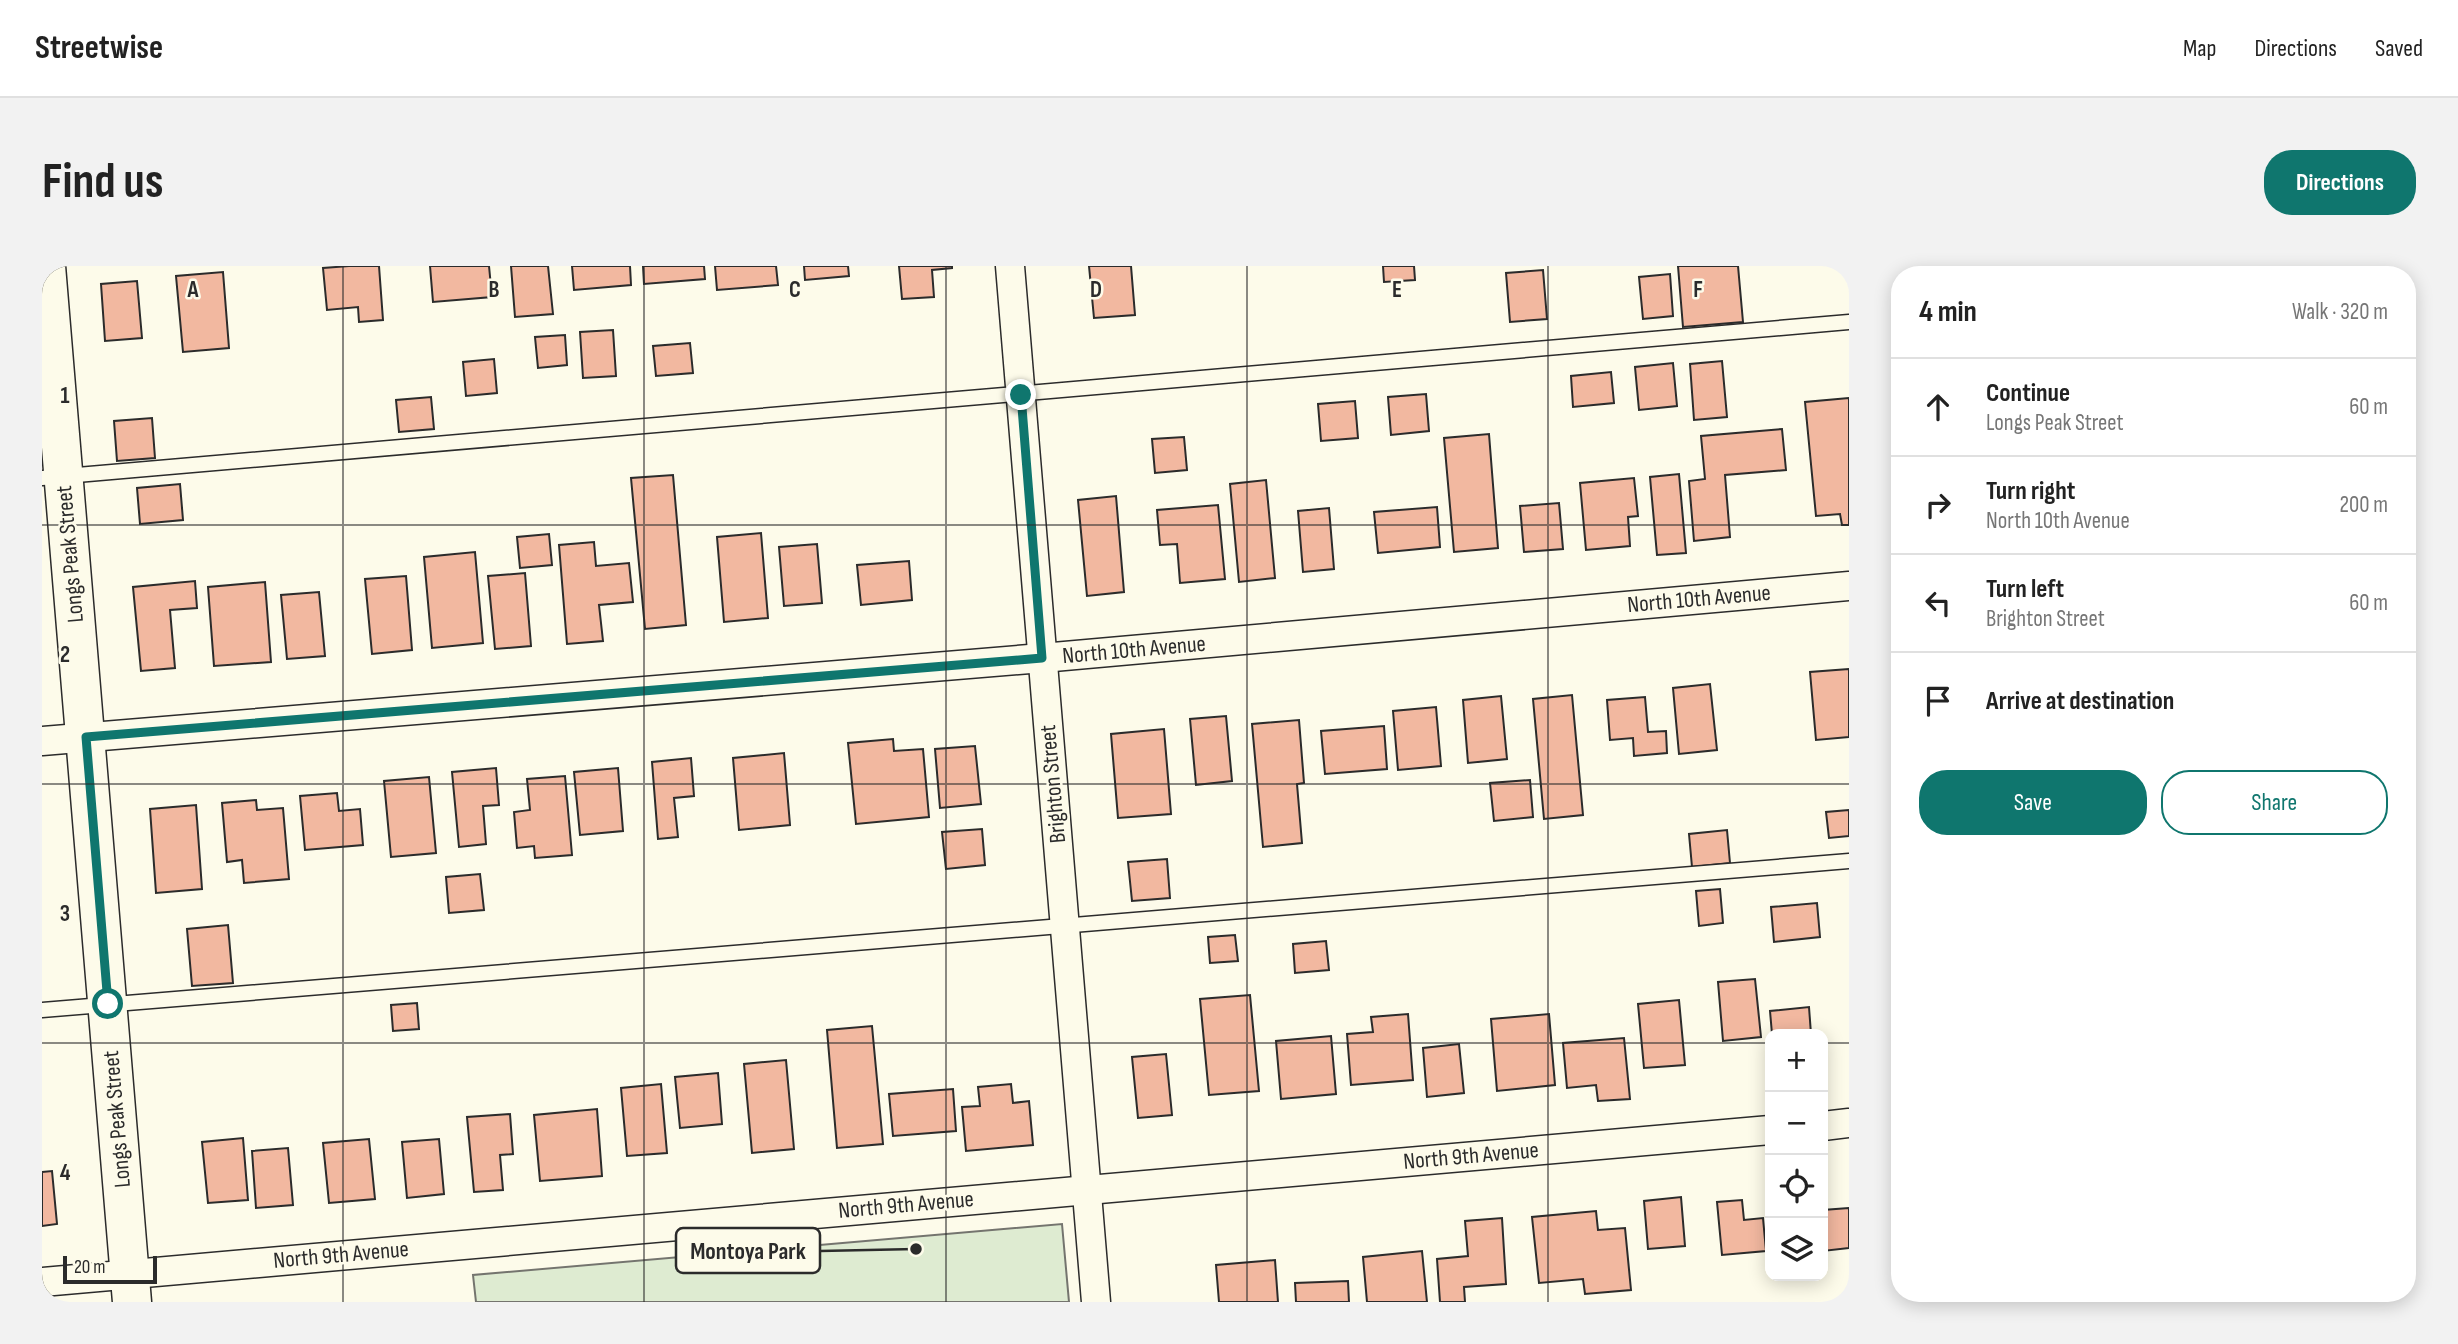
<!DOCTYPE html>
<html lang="en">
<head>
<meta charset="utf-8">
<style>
  :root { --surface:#fff; --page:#f2f2f2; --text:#222; --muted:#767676; --line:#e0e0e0; --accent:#0f766e }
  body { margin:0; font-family:"Sofia Sans Condensed",sans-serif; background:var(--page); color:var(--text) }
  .controls { position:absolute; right:21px; bottom:21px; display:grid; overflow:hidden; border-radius:14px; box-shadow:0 4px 18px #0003 }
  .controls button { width:63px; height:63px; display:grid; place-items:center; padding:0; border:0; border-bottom:2px solid var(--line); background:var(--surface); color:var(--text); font:35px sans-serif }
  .scale { position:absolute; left:21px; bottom:18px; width:94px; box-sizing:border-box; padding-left:7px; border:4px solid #2b2b2b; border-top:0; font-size:19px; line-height:24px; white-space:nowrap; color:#2b2b2b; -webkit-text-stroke:5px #fdfbea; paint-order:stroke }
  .stop { position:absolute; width:21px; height:21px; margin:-16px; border:5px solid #0f766e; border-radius:50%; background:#fff }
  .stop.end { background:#0f766e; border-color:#fff; box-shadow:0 2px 7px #0008 }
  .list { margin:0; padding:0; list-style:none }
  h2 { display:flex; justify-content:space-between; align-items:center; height:91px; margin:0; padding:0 28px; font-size:30px }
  h2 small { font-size:23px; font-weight:400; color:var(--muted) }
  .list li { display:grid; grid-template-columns:46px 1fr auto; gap:21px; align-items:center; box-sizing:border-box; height:98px; padding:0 28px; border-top:2px solid var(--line) }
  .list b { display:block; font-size:26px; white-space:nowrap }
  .list p { margin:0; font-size:23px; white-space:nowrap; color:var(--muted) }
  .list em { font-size:23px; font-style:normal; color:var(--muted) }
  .actions { display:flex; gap:14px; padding:21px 28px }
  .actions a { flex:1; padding:16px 0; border:2px solid var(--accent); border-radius:28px; text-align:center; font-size:24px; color:var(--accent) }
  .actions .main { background:var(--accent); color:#fff }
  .icon { flex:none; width:38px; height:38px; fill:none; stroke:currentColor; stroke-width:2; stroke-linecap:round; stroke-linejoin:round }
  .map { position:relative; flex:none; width:1807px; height:1036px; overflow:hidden; border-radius:28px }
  header { display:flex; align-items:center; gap:42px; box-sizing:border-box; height:98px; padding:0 35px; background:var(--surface); border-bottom:2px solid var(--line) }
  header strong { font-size:33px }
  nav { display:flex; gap:38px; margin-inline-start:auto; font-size:24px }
  .intro { display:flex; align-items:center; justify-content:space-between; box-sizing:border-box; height:168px; padding:0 42px }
  h1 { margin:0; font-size:49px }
  .button { padding:18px 32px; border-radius:28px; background:var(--accent); color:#fff; font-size:24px; font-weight:700 }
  main { display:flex; gap:42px; padding:0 42px }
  aside { flex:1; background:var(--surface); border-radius:28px; box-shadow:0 4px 18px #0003 }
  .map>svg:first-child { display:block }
</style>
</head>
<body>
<header>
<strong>Streetwise</strong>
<nav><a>Map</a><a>Directions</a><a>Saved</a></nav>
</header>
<div class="intro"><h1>Find us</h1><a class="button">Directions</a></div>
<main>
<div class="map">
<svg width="1807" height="1036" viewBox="0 0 1807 1036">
  <rect width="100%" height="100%" fill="#fdfbea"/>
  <path fill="#deebd1" stroke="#74746e" stroke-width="2" d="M 1020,958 L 1027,1036 L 434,1036 L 431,1009 Z"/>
  <g fill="#f2b8a0" stroke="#2b2b2b" stroke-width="2">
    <path d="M 307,0 L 337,0 L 341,54 L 317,56 L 316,41 L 285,44 L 281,2 Z"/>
    <path d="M 388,0 L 447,0 L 450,31 L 391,36 Z"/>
    <path d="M 469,0 L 506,0 L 511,48 L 473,51 Z"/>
    <path d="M 530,0 L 588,0 L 589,19 L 532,24 Z"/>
    <path d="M 601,0 L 662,0 L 663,13 L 602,18 Z"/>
    <path d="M 673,0 L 734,0 L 736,19 L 675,24 Z"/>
    <path d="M 762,0 L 806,0 L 807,10 L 763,14 Z"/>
    <path d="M 857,0 L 910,0 L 910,2 L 890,4 L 892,31 L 860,33 Z"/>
    <path d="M 1047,0 L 1089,0 L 1093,49 L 1052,52 Z"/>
    <path d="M 1341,0 L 1372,0 L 1373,14 L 1342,16 Z"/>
    <path d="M 1636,0 L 1696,0 L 1701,56 L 1641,61 Z"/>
    <path d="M 1501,4 L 1505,53 L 1468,56 L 1464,7 Z"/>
    <path d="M 181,6 L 187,82 L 141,86 L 134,10 Z"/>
    <path d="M 1628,8 L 1631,50 L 1601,53 L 1597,11 Z"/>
    <path d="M 95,15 L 100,72 L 63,75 L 59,18 Z"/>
    <path d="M 571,64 L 574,110 L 541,112 L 538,66 Z"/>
    <path d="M 523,69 L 525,99 L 496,102 L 493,71 Z"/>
    <path d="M 648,77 L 651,107 L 614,110 L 611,80 Z"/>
    <path d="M 452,93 L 455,127 L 424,130 L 421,96 Z"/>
    <path d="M 1680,95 L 1685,151 L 1652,154 L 1648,98 Z"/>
    <path d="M 1631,97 L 1635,140 L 1597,144 L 1593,101 Z"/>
    <path d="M 1569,106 L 1572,137 L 1531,141 L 1529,110 Z"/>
    <path d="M 1384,128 L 1387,165 L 1349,169 L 1346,131 Z"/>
    <path d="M 389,131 L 392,163 L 357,166 L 354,134 Z"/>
    <path d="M 1807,132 L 1807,259 L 1800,259 L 1798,248 L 1774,250 L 1763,136 Z"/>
    <path d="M 1313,135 L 1316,172 L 1279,175 L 1276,138 Z"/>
    <path d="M 110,152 L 113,192 L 75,195 L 72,155 Z"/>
    <path d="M 1740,163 L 1744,204 L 1683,209 L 1688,271 L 1652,275 L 1647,215 L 1663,213 L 1659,170 Z"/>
    <path d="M 1447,168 L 1456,282 L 1412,286 L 1402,172 Z"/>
    <path d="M 1142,171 L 1145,204 L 1113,207 L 1110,173 Z"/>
    <path d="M 1637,208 L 1644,287 L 1615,289 L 1608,211 Z"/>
    <path d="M 631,209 L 644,359 L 603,363 L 589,212 Z"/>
    <path d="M 1592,212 L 1596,250 L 1586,251 L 1588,280 L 1544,284 L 1538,217 Z"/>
    <path d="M 1224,214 L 1233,312 L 1197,316 L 1188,218 Z"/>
    <path d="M 138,218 L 141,254 L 98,258 L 95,222 Z"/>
    <path d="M 1074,230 L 1082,326 L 1045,330 L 1036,234 Z"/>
    <path d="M 1517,237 L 1521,283 L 1482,286 L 1478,240 Z"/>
    <path d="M 1176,239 L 1183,313 L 1138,317 L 1135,278 L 1118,279 L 1115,244 Z"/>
    <path d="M 1395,241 L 1398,281 L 1336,287 L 1332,246 Z"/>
    <path d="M 1287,242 L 1292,303 L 1261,306 L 1256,245 Z"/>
    <path d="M 719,267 L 726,352 L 682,356 L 675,271 Z"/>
    <path d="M 507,268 L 510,299 L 478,302 L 475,271 Z"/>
    <path d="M 552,276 L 554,300 L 587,297 L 591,336 L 557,339 L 561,375 L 525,378 L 517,279 Z"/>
    <path d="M 775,278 L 780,337 L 742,340 L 737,281 Z"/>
    <path d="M 433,286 L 441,377 L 390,382 L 382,291 Z"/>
    <path d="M 867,295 L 870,334 L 819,339 L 815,299 Z"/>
    <path d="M 483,307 L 489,380 L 453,383 L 446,310 Z"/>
    <path d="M 364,310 L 370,384 L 330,388 L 323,313 Z"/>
    <path d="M 153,315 L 155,342 L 128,344 L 133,402 L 99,405 L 91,321 Z"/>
    <path d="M 223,316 L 229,396 L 172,400 L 166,321 Z"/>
    <path d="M 277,326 L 283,390 L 245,393 L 239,329 Z"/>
    <path d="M 1807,403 L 1807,471 L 1774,474 L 1768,406 Z"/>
    <path d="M 1668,418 L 1675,484 L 1637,488 L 1631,422 Z"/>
    <path d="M 1530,429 L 1541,549 L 1502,553 L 1491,433 Z"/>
    <path d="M 1459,430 L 1465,493 L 1426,497 L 1421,434 Z"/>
    <path d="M 1603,431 L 1606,466 L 1624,465 L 1625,487 L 1592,490 L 1591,472 L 1568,474 L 1565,434 Z"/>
    <path d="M 1394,441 L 1399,500 L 1356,504 L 1351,445 Z"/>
    <path d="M 1184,450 L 1190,515 L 1154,519 L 1148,453 Z"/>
    <path d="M 1257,454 L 1262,517 L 1255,518 L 1260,577 L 1221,581 L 1210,458 Z"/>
    <path d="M 1342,460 L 1345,503 L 1283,508 L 1279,465 Z"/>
    <path d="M 1122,463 L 1129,548 L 1076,552 L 1069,468 Z"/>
    <path d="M 851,473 L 852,485 L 881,483 L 887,551 L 814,558 L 806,477 Z"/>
    <path d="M 933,480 L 939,538 L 898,542 L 893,483 Z"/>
    <path d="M 742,487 L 748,559 L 697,564 L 691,492 Z"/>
    <path d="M 649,492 L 652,530 L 632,532 L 636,571 L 616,573 L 610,496 Z"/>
    <path d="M 454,502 L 457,539 L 441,540 L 444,578 L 417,581 L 410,506 Z"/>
    <path d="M 576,502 L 581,565 L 538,569 L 532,506 Z"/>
    <path d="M 523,510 L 530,589 L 493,592 L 492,580 L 475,582 L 472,546 L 488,544 L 485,513 Z"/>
    <path d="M 387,511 L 394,587 L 349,591 L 342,515 Z"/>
    <path d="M 1488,514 L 1491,551 L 1452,555 L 1448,517 Z"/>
    <path d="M 295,527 L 297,545 L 318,543 L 321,579 L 263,584 L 258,530 Z"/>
    <path d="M 214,534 L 215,544 L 241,542 L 247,613 L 202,617 L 200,594 L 185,596 L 180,537 Z"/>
    <path d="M 154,539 L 160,623 L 114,627 L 108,543 Z"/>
    <path d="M 1807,544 L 1807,570 L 1787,572 L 1784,546 Z"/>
    <path d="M 940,563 L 943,599 L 904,603 L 900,566 Z"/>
    <path d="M 1685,564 L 1688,597 L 1650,601 L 1647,568 Z"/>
    <path d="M 1125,593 L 1128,632 L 1090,635 L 1086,596 Z"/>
    <path d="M 438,608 L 442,644 L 407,647 L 404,611 Z"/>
    <path d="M 1678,623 L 1681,657 L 1657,660 L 1654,625 Z"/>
    <path d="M 1775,637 L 1778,671 L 1732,676 L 1729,641 Z"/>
    <path d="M 186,659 L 191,717 L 150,720 L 145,663 Z"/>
    <path d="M 1193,669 L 1196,695 L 1168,697 L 1166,671 Z"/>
    <path d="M 1284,675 L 1287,704 L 1253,707 L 1251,678 Z"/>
    <path d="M 1713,713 L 1719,771 L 1681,775 L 1676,716 Z"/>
    <path d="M 1208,729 L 1217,825 L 1167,829 L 1158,733 Z"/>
    <path d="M 1637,734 L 1643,799 L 1602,802 L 1596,738 Z"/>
    <path d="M 375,737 L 377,763 L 351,765 L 349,739 Z"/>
    <path d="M 1767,741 L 1769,768 L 1730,768 L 1728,745 Z"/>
    <path d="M 1366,748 L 1371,814 L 1309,819 L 1305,768 L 1331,766 L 1329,751 Z"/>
    <path d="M 1507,748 L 1513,819 L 1455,825 L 1449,753 Z"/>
    <path d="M 830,760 L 841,878 L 795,882 L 785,764 Z"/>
    <path d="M 1289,770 L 1294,828 L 1239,833 L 1234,775 Z"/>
    <path d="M 1582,772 L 1588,833 L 1556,835 L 1554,819 L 1525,822 L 1521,777 Z"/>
    <path d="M 1417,778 L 1422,827 L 1385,831 L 1381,782 Z"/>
    <path d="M 1124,788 L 1130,849 L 1096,852 L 1090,791 Z"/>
    <path d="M 744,794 L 752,883 L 710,887 L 702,798 Z"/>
    <path d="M 676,807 L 680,858 L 638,862 L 633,811 Z"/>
    <path d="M 619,818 L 625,887 L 585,890 L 579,822 Z"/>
    <path d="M 969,818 L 971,837 L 987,835 L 991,879 L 924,885 L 920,841 L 938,840 L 936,821 Z"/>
    <path d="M 911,823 L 914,865 L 851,870 L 847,828 Z"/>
    <path d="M 555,843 L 560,910 L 498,915 L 492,849 Z"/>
    <path d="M 468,848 L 471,888 L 458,889 L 461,924 L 432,926 L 425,851 Z"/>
    <path d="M 201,872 L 206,934 L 166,937 L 160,876 Z"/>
    <path d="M 327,873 L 333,933 L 287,937 L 281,877 Z"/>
    <path d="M 397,873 L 402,928 L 365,932 L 360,876 Z"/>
    <path d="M 246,882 L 251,939 L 214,942 L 210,885 Z"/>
    <path d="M 10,905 L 15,958 L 0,960 L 0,906 Z"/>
    <path d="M 1639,931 L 1643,980 L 1606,983 L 1602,935 Z"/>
    <path d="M 1700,934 L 1702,954 L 1721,952 L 1724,985 L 1680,989 L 1675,936 Z"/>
    <path d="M 1807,942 L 1807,982 L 1781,985 L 1781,944 Z"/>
    <path d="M 1554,945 L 1556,964 L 1583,962 L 1589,1024 L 1543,1028 L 1541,1013 L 1497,1017 L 1490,951 Z"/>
    <path d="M 1460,952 L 1464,1018 L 1422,1021 L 1423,1036 L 1398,1036 L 1395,993 L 1426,990 L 1423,955 Z"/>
    <path d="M 1380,985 L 1385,1036 L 1325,1036 L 1321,991 Z"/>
    <path d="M 1233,994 L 1236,1036 L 1177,1036 L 1174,999 Z"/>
    <path d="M 1306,1015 L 1307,1036 L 1254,1036 L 1253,1017 Z"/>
  </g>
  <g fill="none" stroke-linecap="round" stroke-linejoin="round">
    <g stroke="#2b2b2b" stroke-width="17">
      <g id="lane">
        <path d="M 0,212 L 1807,56"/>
        <path d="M 0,744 L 1807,595"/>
      </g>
    </g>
    <g stroke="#2b2b2b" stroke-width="31">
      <g id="street">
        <path d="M 968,0 L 1054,1036"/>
        <path d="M 0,475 L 1000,392 L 1807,320"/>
        <path d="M 1781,860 L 1807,857"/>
        <path d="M 0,1016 L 1728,864"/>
      </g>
    </g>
    <g stroke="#2b2b2b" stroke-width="41">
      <path id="secondary" d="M 4,0 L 90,1036"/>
    </g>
    <use href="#lane" stroke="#fdfbea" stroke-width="14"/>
    <use href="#street" stroke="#fdfbea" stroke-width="28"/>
    <use href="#secondary" stroke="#fdfbea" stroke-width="38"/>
  </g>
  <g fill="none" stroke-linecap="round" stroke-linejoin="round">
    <path stroke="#0f766e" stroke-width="9" d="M 66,738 L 44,471 L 1000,392 L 979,129"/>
  </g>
  <path fill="none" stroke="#2b2b2b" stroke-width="2" stroke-opacity="0.55" d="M 301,0 L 301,1036M 602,0 L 602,1036M 904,0 L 904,1036M 1205,0 L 1205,1036M 1506,0 L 1506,1036M 0,259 L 1807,259M 0,518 L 1807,518M 0,777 L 1728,777M 1781,777 L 1807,777"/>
  <g text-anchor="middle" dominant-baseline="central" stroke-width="5" stroke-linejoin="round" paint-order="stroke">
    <g font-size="23" fill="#2b2b2b" stroke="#fdfbea">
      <text transform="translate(28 288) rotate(-95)">Longs Peak Street</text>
      <text transform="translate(1657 333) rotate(-5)">North 10th Avenue</text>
      <text transform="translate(1092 384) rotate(-5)">North 10th Avenue</text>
      <text transform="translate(1011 518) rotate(-95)">Brighton Street</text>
      <text transform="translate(75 853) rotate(-95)">Longs Peak Street</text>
      <text transform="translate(1429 890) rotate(-5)">North 9th Avenue</text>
      <text transform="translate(864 939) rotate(-5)">North 9th Avenue</text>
      <text transform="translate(299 989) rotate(-5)">North 9th Avenue</text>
    </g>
  </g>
  <g font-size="23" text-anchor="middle" font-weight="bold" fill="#2b2b2b" stroke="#fdfbea" stroke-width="5" stroke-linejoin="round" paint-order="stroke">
    <text x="151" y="31">A</text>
    <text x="452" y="31">B</text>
    <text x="753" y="31">C</text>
    <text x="1054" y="31">D</text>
    <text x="1355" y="31">E</text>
    <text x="1656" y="31">F</text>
    <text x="23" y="137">1</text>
    <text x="23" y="396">2</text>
    <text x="23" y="655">3</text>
    <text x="23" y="914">4</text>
  </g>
  <path fill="none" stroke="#2b2b2b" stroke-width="2.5" d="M874 983L778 985"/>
  <circle fill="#2b2b2b" stroke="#fdfbea" stroke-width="2.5" cx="874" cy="983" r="7"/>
  <rect fill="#fdfbea" stroke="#2b2b2b" stroke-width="2.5" x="634" y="962" width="144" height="45" rx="7"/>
  <g font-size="24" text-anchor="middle" font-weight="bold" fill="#2b2b2b">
    <text x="706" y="993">Montoya Park</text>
  </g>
</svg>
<div class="controls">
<button>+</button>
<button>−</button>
<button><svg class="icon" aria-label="locate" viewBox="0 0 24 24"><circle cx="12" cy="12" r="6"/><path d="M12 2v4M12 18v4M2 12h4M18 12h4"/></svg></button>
<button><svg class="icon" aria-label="layers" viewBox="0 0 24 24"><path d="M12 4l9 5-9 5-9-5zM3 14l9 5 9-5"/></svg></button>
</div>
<div class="scale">20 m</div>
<div class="stop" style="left:66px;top:738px"></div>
<div class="stop end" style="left:979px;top:129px"></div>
</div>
<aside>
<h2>4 min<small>Walk · 320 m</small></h2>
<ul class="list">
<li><svg class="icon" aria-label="ahead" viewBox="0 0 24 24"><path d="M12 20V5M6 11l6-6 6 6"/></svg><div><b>Continue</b><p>Longs Peak Street</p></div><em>60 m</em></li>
<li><svg class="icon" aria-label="right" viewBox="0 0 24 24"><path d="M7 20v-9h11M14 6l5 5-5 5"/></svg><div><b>Turn right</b><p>North 10th Avenue</p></div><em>200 m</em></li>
<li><svg class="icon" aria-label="left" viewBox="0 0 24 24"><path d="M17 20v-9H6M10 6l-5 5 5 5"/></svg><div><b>Turn left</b><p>Brighton Street</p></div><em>60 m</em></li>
<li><svg class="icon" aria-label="arrive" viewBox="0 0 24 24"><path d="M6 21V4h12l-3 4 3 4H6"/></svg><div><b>Arrive at destination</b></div></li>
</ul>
<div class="actions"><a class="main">Save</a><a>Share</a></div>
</aside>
</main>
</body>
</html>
